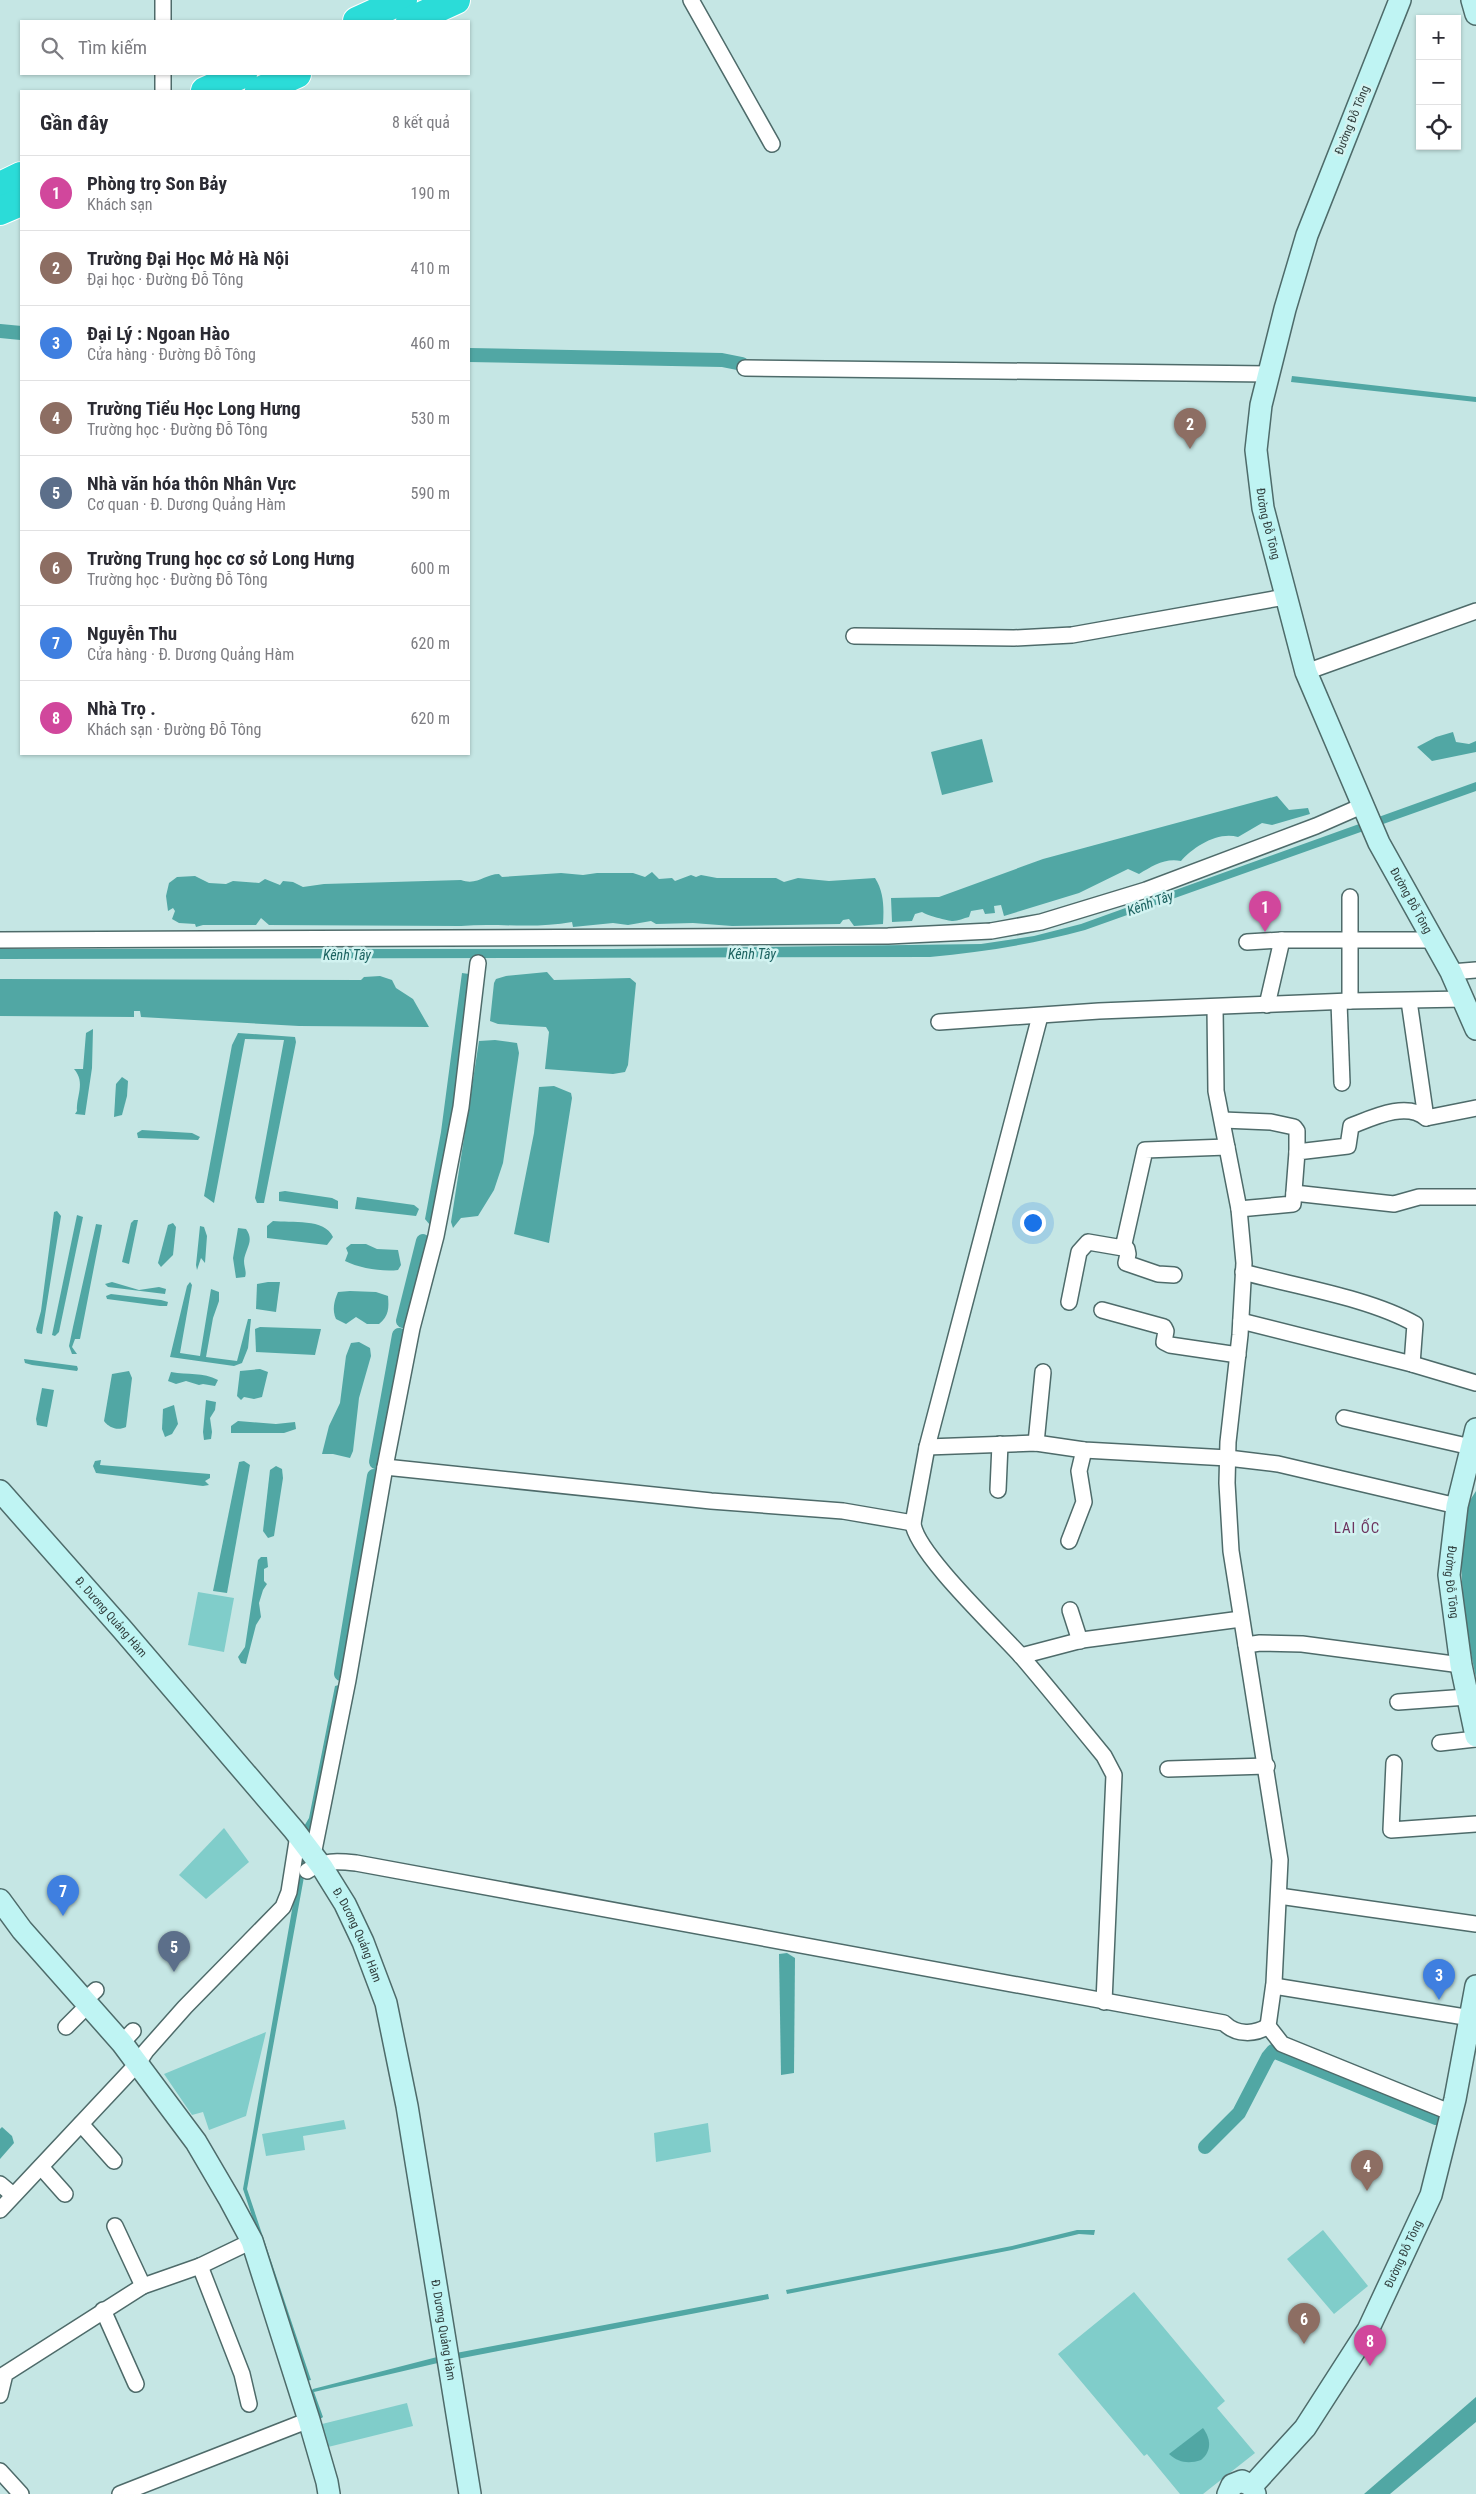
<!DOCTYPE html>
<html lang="vi">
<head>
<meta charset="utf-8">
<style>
  :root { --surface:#fff; --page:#f7f7f7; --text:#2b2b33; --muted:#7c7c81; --line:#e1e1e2; --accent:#7c3aed }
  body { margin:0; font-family:"Roboto Condensed",sans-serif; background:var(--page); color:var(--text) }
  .controls { position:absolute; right:15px; top:15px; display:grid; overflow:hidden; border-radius:0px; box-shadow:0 1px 4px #0004 }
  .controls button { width:45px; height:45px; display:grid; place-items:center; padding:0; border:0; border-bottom:1px solid var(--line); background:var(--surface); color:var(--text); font:25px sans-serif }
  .you { position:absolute; left:1032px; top:1222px; width:18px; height:18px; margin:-12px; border:4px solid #fff; border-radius:50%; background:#1a73e8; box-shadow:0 0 0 8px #1a73e833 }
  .badge { display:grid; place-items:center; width:32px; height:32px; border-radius:50%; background:var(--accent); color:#fff; font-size:16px; font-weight:700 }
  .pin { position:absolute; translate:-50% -41px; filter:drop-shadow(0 1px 2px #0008) }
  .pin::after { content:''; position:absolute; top:26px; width:18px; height:15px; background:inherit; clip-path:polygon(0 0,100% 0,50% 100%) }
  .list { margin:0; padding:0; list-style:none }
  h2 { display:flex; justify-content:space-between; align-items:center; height:65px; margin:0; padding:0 20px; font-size:21px }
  h2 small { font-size:16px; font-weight:400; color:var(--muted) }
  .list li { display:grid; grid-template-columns:32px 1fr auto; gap:15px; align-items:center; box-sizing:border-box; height:75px; padding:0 20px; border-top:1px solid var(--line) }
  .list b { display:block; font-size:19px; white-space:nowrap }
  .list p { margin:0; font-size:16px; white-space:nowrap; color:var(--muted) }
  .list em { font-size:16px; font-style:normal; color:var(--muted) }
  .icon { flex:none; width:28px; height:28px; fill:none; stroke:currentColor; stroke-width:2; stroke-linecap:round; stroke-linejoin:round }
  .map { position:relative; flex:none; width:1476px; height:2494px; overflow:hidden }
  .search { position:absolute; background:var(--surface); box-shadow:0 1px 4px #0004; left:20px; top:20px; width:450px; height:55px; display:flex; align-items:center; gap:12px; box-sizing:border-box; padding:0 18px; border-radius:0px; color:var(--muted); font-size:19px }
  .panel { position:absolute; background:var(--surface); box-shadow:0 1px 4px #0004; left:20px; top:90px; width:450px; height:665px; border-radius:0px }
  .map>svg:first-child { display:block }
</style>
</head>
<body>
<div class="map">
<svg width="1476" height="2494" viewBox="0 0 1476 2494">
  <rect width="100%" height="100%" fill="#c5e6e4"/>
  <g fill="#80cdca">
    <path d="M 198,1592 L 234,1598 L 224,1652 L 188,1645 Z"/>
    <path d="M 224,1828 L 249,1862 L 206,1899 L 179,1875 Z"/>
    <path d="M 266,2032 L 246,2116 L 209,2130 L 203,2112 L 192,2115 L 164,2074 Z"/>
    <path d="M 344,2120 L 346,2129 L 303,2136 L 305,2150 L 266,2156 L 262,2134 Z"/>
    <path d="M 708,2123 L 711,2152 L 656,2162 L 654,2133 Z"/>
    <path d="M 1323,2230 L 1368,2286 L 1334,2314 L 1287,2259 Z"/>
    <path d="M 1134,2292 L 1225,2401 L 1217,2408 L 1255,2453 L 1203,2494 L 1180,2494 L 1147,2454 L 1144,2456 L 1058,2354 Z"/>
    <path d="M 407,2403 L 413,2426 L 328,2447 L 322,2424 Z"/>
  </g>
  <g fill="#51a7a4">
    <path d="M 1292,376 L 1476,397 L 1476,402 L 1291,382 Z"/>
    <path d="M 1453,732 L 1456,742 L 1469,744 L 1476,741 L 1476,752 L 1432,761 L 1417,747 L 1436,737 Z"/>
    <path d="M 982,739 L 993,782 L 942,795 L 931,752 Z"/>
    <path d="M 1476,782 L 1476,791 L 1085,930 C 1034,944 983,952 930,957 L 0,959 L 0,949 L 613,949 L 981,944 L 1034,936 L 1081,924 Z"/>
    <path d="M 1277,796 L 1289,810 L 1308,808 L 1310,814 L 1272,825 L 1262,823 L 1238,837 C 1218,831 1193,847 1181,861 C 1164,858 1153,866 1139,874 L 1128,869 L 1079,893 L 1004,916 L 1001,905 L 994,906 L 995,913 L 985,914 L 983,909 L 971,911 L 969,917 C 964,918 958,921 953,921 C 948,921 926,915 922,912 L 915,914 L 912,921 L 892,922 L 891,898 L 939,897 L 1043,859 Z"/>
    <path d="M 652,872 L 659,879 L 672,878 L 675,881 L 691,875 L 696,877 L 701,875 L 717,878 L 776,878 L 784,882 L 798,878 L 829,881 L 875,878 C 884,892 884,908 883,924 L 854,926 L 849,919 L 843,920 L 840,924 L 732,926 L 693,923 L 656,924 L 651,921 L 628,925 L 613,923 L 573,927 L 572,922 C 536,929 497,923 461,926 L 269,925 L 261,918 L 256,925 L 203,925 L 196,927 L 195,924 L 179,923 L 172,919 L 175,911 L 173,908 L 168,911 L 166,896 L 169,883 L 177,877 L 195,876 L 209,883 L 226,884 L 233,881 L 259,883 L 265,879 L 280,885 L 283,881 L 293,882 L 303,887 L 324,884 L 461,880 C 477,886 485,874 499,874 L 502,877 L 561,873 L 583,875 L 597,873 L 633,873 L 645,877 Z"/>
    <path d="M 547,972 L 554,980 L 630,978 L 636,983 L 628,1065 L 625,1072 L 613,1074 L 545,1069 L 549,1032 L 546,1027 L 498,1024 L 490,1021 L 494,983 L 496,979 L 506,976 Z"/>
    <path d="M 462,973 L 469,974 C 464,1058 447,1142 430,1225 L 425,1219 L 441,1132 Z"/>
    <path d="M 380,976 L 392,980 L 396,988 L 413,999 L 429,1027 L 299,1026 L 141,1017 L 140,1011 L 134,1011 L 134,1017 L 0,1016 L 0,979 L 361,980 L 364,977 Z"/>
    <path d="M 93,1029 L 92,1068 L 85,1115 L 75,1114 L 77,1111 C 76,1096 86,1083 74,1069 L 83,1069 L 86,1033 Z"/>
    <path d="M 238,1033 L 295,1037 L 296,1042 L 264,1203 L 257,1203 L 255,1198 L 284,1040 L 245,1039 L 214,1203 L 204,1196 L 232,1045 Z"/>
    <path d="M 495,1040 L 517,1043 L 519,1053 L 503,1163 L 494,1190 L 478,1216 L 461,1218 L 453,1228 L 451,1222 L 479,1041 Z"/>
    <path d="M 122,1077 L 128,1081 L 127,1096 L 122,1115 L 114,1117 L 116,1084 Z"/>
    <path d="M 554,1086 L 571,1093 L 572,1098 L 549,1243 L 514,1234 L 534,1133 L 539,1087 Z"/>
    <path d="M 142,1130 L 192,1133 L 200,1137 L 198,1140 L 138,1138 L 137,1133 Z"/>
    <path d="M 285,1191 L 332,1198 L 338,1201 L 338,1209 L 279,1201 L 279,1192 Z"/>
    <path d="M 357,1197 L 414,1205 L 419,1209 L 416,1216 L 355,1209 Z"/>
    <path d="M 57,1211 L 61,1216 L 42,1334 L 37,1333 L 36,1329 L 41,1311 L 54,1212 Z"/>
    <path d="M 77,1215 L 83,1217 L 59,1332 L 55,1336 L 52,1335 Z"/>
    <path d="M 134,1220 L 138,1220 L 129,1264 L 122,1262 L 131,1223 Z"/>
    <path d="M 273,1221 C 291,1223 325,1218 333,1237 L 327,1245 L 267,1238 L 267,1226 Z"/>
    <path d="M 173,1223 L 176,1227 L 173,1255 L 161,1267 L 158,1263 L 168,1225 Z"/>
    <path d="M 96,1224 L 102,1225 L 101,1231 L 80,1339 L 75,1339 L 72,1347 L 77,1354 L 72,1354 L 69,1346 L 73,1327 Z"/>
    <path d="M 200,1226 L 204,1227 L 207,1236 L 205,1263 L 201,1258 L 197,1270 L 196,1265 Z"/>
    <path d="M 238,1228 L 246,1229 C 255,1241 245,1249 244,1261 C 244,1267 247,1272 245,1277 L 236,1278 L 233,1258 Z"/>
    <path d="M 351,1244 L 366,1244 L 377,1249 L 398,1250 L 401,1265 L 398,1270 C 382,1272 359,1268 345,1261 L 348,1253 L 346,1248 Z"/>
    <path d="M 112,1282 L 139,1290 L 159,1287 L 166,1289 L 165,1294 L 108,1287 L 105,1284 Z"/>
    <path d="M 190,1282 L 192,1285 L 180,1353 L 200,1356 L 211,1289 L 219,1292 L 219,1301 L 213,1318 L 206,1357 L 237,1361 L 248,1319 L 251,1319 L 248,1348 L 242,1363 L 234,1366 L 170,1357 L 187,1286 Z"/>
    <path d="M 268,1282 L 280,1282 L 276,1312 L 256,1309 L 257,1284 Z"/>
    <path d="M 350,1291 L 376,1292 L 388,1296 C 389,1308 389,1316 379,1324 L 367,1324 L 356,1317 L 346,1324 L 336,1319 C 332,1310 334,1301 338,1292 Z"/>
    <path d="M 111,1294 L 161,1300 L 168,1302 L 167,1306 L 160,1306 L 107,1299 L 106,1296 Z"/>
    <path d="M 260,1327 L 321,1329 L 315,1355 L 256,1352 L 255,1329 Z"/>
    <path d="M 359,1342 L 370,1348 L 371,1356 L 359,1398 L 353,1451 L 350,1458 L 333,1454 L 322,1454 L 329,1426 L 340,1403 L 346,1356 L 351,1343 Z"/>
    <path d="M 24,1359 L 77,1366 L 78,1369 L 77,1371 L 32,1365 L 25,1363 Z"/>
    <path d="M 260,1369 L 268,1372 L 262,1397 L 254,1399 L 244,1397 L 241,1400 L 237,1396 L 240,1371 Z"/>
    <path d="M 129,1371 L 132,1378 L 126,1427 C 118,1431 109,1428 104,1421 L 112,1374 Z"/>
    <path d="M 171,1372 C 188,1375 203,1372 218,1380 L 215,1386 L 203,1384 L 199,1385 L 186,1381 L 176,1384 L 168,1381 Z"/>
    <path d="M 42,1388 L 54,1390 L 47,1427 L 37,1425 L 36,1419 Z"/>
    <path d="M 206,1400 L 216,1402 L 215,1410 L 210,1418 L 212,1432 L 211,1439 L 204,1440 L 203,1432 Z"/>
    <path d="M 174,1405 L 178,1424 L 172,1434 L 165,1437 L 162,1429 L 163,1409 Z"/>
    <path d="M 238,1421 L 276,1424 L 295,1422 L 296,1429 L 284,1433 L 231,1433 L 231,1426 Z"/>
    <path d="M 101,1460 L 100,1465 L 210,1474 L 210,1478 L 205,1481 L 209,1485 L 203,1486 L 96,1473 L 93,1466 L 95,1461 Z"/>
    <path d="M 244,1461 L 250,1465 L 227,1593 L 213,1591 L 239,1462 Z"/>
    <path d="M 276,1466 L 282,1469 L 283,1478 L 274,1536 L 268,1538 L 263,1531 L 270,1470 Z"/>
    <path d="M 1476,1491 L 1476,1678 L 1464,1619 L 1461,1563 L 1465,1508 Z"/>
    <path d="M 261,1557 L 267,1557 L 268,1567 L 264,1569 L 264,1581 L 267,1584 L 263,1590 L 259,1603 L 261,1617 L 256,1625 L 246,1664 L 241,1663 L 238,1657 L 245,1647 L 258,1560 Z"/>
    <path d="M 339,1685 L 341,1687 L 313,1836 L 303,1828 L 309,1818 L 335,1686 Z"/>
    <path d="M 302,1853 L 308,1855 L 247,2189 L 311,2380 L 307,2381 L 243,2189 Z"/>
    <path d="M 787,1953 L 795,1958 L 794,2073 L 781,2075 L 779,1954 Z"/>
    <path d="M 2,2127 L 12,2136 L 14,2143 L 0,2159 L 0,2129 Z"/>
    <path d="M 1077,2230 L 1095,2230 L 1094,2235 L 1079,2234 L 1012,2250 L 787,2294 L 786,2290 L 1012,2246 Z"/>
    <path d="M 768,2294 L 769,2299 L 457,2359 L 456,2353 Z"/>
    <path d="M 441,2356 L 442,2362 L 314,2392 L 323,2417 L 319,2420 L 311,2391 L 313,2389 Z"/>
    <path d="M 1476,2397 L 1476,2422 L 1390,2494 L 1364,2494 Z"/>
    <path d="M 1203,2428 C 1211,2439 1212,2451 1201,2460 C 1189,2464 1179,2463 1169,2454 Z"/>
  </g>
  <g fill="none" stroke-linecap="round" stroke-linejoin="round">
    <g stroke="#51a7a4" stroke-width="14">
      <path d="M 0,331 L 21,333"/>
      <path d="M 469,355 L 722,360 L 742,364"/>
      <path d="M 403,1321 L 423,1241"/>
      <path d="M 376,1462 L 399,1335"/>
      <path d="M 341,1674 L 374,1476"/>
      <path d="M 1205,2147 L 1239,2113 L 1268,2057 L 1273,2051 L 1436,2118"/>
    </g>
    <g stroke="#4e6b6a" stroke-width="18">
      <g id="street">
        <path d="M 163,0 L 163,21"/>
        <path d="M 691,0 L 772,144"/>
        <path d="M 163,74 L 163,91"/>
        <path d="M 745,368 L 1269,374"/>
        <path d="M 854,636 L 1014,638 L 1072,635 L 1285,597"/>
        <path d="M 1306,672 L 1476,611"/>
        <path d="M 1350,897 L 1350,1001"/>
        <path d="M 0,940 L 888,936 L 991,931 L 1041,922 L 1146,890 L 1316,826 L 1364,805"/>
        <path d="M 1247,942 L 1282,940"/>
        <path d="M 1451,972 L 1476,970"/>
        <path d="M 1409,1001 L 1426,1118"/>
        <path d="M 1339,1002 L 1342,1083"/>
        <path d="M 1267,1005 L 1282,940 L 1434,940"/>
        <path d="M 1215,1007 L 1216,1091 L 1239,1209 L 1244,1263 L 1240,1335 L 1228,1442 L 1227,1483 L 1231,1551 L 1280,1860 L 1274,1983 L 1268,2026 L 1282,2044 L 1452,2113"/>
        <path d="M 1040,1016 L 927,1447 L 913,1523 C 915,1552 999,1631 1022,1657 C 1050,1690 1077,1723 1104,1756 L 1114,1775 L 1104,2002"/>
        <path d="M 939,1022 L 1099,1011 L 1350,1001 L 1465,999"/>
        <path d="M 1223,1120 L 1271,1122 L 1294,1127 L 1297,1131 L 1297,1152"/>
        <path d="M 1294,1193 L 1394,1204 L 1419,1197 L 1476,1197"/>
        <path d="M 1239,1209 L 1293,1204 L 1297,1152 L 1348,1146 L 1351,1126 C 1372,1118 1406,1101 1426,1118 L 1476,1108"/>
        <path d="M 1123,1248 L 1127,1249 L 1128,1254 L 1126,1263 L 1158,1274 L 1174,1275"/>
        <path d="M 1243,1272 C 1294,1286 1370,1298 1415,1324 L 1412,1364"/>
        <path d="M 1069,1302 L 1079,1252 L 1088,1242 L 1123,1248 L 1145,1150 L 1227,1147"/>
        <path d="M 1102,1310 L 1164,1327 L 1166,1331 L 1164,1342 L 1170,1345 L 1238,1355"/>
        <path d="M 1241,1321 L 1412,1364 L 1476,1383"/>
        <path d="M 1344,1418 L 1471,1447"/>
        <path d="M 1036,1443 L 1043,1372"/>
        <path d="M 927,1447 L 1036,1443 L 1084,1450 L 1228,1458 L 1278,1464 L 1457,1506"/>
        <path d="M 385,1467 L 711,1501 L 843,1511 L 913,1523"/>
        <path d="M 998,1490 L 1000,1444"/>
        <path d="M 1069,1541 L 1084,1502 L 1079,1471 L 1084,1450"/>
        <path d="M 1070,1610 L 1080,1641"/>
        <path d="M 1246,1645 L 1260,1643 L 1302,1644 L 1461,1665"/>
        <path d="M 1021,1656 L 1082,1640 L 1241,1619"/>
        <path d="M 1398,1702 L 1467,1697"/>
        <path d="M 1440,1743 L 1476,1739"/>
        <path d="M 1394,1763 L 1391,1830 L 1476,1824"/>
        <path d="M 1168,1769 L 1267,1766"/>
        <path d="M 313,1855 L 348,1680 L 385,1467 L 412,1328 L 436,1236 L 461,1107 L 478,963"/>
        <path d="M 307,1871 C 323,1860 337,1861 356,1863 L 1224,2023 C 1236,2035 1255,2035 1268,2026"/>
        <path d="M 1279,1896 L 1476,1924"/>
        <path d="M 1274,1986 L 1471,2018"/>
        <path d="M 85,2000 L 96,1990"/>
        <path d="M 66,2027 L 89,2004"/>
        <path d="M 122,2043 L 133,2031"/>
        <path d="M 81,2124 L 114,2161"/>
        <path d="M 41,2167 L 65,2194"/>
        <path d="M 0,2184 L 13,2195"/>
        <path d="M 0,2210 L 138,2063 L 146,2051 L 185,2007 L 283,1907 L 289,1892 L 298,1835"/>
        <path d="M 115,2226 L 143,2286"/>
        <path d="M 200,2266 L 242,2374 L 249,2404"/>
        <path d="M 103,2310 L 136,2384"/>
        <path d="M 0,2395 L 5,2374 L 143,2286 L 200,2266 L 252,2241"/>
        <path d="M 0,2471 L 21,2494"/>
        <path d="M 120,2494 L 309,2420"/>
      </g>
    </g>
    <g stroke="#4e6b6a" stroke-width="24">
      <g id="secondary">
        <path id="s1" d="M 1400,0 L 1307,235 L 1285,309 L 1261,405 L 1256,450 L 1263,508 L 1306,672 L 1379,843 L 1451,972 L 1476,1029"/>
        <path d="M 1472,0 L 1476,14"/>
        <path id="s2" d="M 1476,1429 L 1457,1506 L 1449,1575 L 1461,1665 L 1476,1736"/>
        <path id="s3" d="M 0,1491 L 122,1629 L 294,1830 L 322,1867 L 345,1904 L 363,1942 L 386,2003 L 407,2106 L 470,2494"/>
        <path d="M 0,1900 L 22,1930 L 122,2043 L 196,2142 L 230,2200 L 252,2241 L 309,2420 L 327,2482 L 329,2494"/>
        <path id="s4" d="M 1252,2486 L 1305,2428 L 1368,2330 L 1431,2195 L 1455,2099 L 1476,1986"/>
        <path d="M 1228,2494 L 1232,2485 L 1242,2481 L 1252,2486 L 1255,2494"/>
      </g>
    </g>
    <g stroke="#fff" stroke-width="30">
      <g id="highway">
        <path d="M 357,21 L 403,0"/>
        <path d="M 410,21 L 456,0"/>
        <path d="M 205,91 L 243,74"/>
        <path d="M 259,91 L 297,74"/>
        <path d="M 0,186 L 21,176"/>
        <path d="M 0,211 L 21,202"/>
      </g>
    </g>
    <use href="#street" stroke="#fff" stroke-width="15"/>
    <use href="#secondary" stroke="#bff4f3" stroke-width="21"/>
    <use href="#highway" stroke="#2bdcd8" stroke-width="28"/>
  </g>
  <g text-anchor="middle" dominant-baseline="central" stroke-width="5" stroke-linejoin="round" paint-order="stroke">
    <g font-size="12" fill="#313f3e" stroke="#d2f3f1">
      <text transform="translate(1352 120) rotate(-68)">Đường Đỗ Tông</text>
      <text stroke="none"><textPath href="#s1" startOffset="549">Đường Đỗ Tông</textPath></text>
      <text stroke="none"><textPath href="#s1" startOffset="954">Đường Đỗ Tông</textPath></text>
      <text stroke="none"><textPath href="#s2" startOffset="156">Đường Đỗ Tông</textPath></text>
      <text stroke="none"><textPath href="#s3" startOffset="168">Đ. Dương Quảng Hàm</textPath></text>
      <text stroke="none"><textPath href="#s3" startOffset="572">Đ. Dương Quảng Hàm</textPath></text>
      <text stroke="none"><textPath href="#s4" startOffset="279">Đường Đỗ Tông</textPath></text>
      <text stroke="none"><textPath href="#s3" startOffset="978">Đ. Dương Quảng Hàm</textPath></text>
    </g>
    <g font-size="14" font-style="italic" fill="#1b6260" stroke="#d2f3f1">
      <text transform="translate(1150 903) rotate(-20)">Kênh Tây</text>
      <text x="752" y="954">Kênh Tây</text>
      <text x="347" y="955">Kênh Tây</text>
    </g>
    <g font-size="15" letter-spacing="1" fill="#6d345f" stroke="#d2f3f1">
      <text x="1357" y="1528">LAI ỐC</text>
    </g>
  </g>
</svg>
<div class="controls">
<button>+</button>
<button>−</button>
<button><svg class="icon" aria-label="locate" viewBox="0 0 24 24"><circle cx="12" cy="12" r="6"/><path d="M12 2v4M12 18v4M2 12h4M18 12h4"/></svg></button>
</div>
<div class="you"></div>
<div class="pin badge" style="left:1265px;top:932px;background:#d1479c">1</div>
<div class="pin badge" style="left:1190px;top:449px;background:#8d6e63">2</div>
<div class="pin badge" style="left:1439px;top:2000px;background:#3f7fe0">3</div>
<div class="pin badge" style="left:1367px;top:2191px;background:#8d6e63">4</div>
<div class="pin badge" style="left:174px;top:1972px;background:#5c6f8a">5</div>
<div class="pin badge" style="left:1304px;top:2344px;background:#8d6e63">6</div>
<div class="pin badge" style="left:63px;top:1916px;background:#3f7fe0">7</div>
<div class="pin badge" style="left:1370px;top:2366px;background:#d1479c">8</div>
<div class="search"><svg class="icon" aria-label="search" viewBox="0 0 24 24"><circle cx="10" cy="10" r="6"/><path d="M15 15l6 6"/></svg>Tìm kiếm</div>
<section class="panel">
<h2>Gần đây<small>8 kết quả</small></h2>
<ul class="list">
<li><span class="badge" style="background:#d1479c">1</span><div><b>Phòng trọ Son Bảy</b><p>Khách sạn</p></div><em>190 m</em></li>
<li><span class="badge" style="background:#8d6e63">2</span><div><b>Trường Đại Học Mở Hà Nội</b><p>Đại học · Đường Đỗ Tông</p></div><em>410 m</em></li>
<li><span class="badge" style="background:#3f7fe0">3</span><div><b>Đại Lý : Ngoan Hào</b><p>Cửa hàng · Đường Đỗ Tông</p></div><em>460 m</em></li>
<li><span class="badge" style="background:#8d6e63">4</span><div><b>Trường Tiểu Học Long Hưng</b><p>Trường học · Đường Đỗ Tông</p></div><em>530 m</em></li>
<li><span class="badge" style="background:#5c6f8a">5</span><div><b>Nhà văn hóa thôn Nhân Vực</b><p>Cơ quan · Đ. Dương Quảng Hàm</p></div><em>590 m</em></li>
<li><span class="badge" style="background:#8d6e63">6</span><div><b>Trường Trung học cơ sở Long Hưng</b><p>Trường học · Đường Đỗ Tông</p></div><em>600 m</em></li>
<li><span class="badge" style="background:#3f7fe0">7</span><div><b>Nguyễn Thu</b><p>Cửa hàng · Đ. Dương Quảng Hàm</p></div><em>620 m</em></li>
<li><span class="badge" style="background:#d1479c">8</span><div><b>Nhà Trọ .</b><p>Khách sạn · Đường Đỗ Tông</p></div><em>620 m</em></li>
</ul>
</section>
</div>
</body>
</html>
